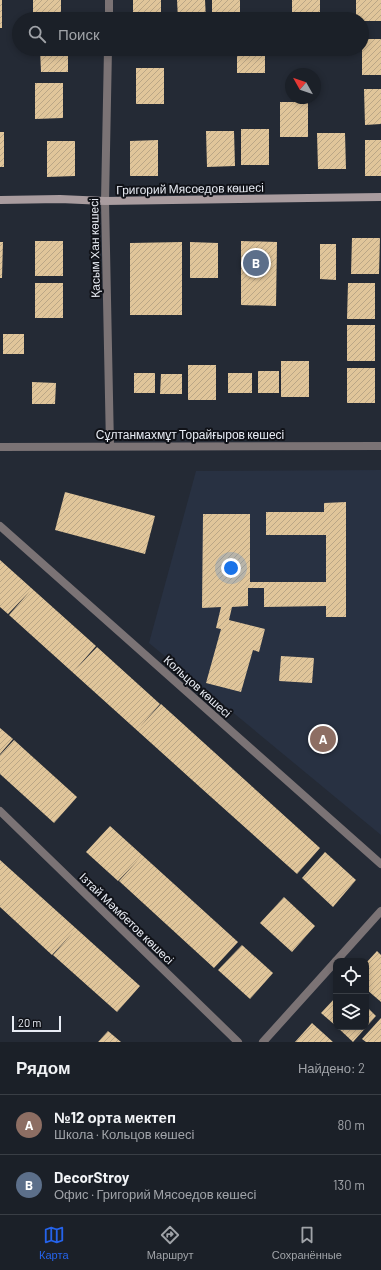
<!DOCTYPE html>
<html lang="ru">
<head>
<meta charset="utf-8">
<style>
  :root { --surface:#1b2028; --page:#242830; --text:#f1f3f6; --muted:#a0a3a8; --line:#393e45; --accent:#2563eb }
  body { margin:0; font-family:Barlow,sans-serif; background:var(--page); color:var(--text) }
  .controls { position:absolute; right:12px; bottom:12px; display:grid; overflow:hidden; border-radius:8px; box-shadow:0 2px 6px #0003 }
  .controls button { width:36px; height:36px; display:grid; place-items:center; padding:0; border:0; border-bottom:1px solid var(--line); background:var(--surface); color:var(--text); font:20px sans-serif }
  .compass { position:absolute; left:285px; top:68px; width:36px; height:36px; border-radius:50%; background:var(--surface); box-shadow:0 2px 6px #0003; rotate:310deg }
  .scale { position:absolute; left:12px; bottom:10px; width:49px; box-sizing:border-box; padding-left:4px; border:2px solid #e8ecf4; border-top:0; font-size:11px; line-height:14px; white-space:nowrap; color:#e8ecf4; -webkit-text-stroke:3px #101218; paint-order:stroke }
  .you { position:absolute; left:231px; top:568px; width:14px; height:14px; margin:-10px; border:3px solid #fff; border-radius:50%; background:#1a73e8; box-shadow:0 0 0 6px #1a73e833 }
  .badge { display:grid; place-items:center; width:26px; height:26px; border-radius:50%; background:var(--accent); color:#fff; font-size:13px; font-weight:700 }
  .pin { position:absolute; translate:-50% -50%; border:2px solid #fff; box-shadow:0 1px 4px #0006 }
  .list { margin:0; padding:0; list-style:none }
  h2 { display:flex; justify-content:space-between; align-items:center; height:52px; margin:0; padding:0 16px; font-size:17px }
  h2 small { font-size:13px; font-weight:400; color:var(--muted) }
  .list li { display:grid; grid-template-columns:26px 1fr auto; gap:12px; align-items:center; box-sizing:border-box; height:60px; padding:0 16px; border-top:1px solid var(--line) }
  .list b { display:block; font-size:15px; white-space:nowrap }
  .list p { margin:0; font-size:13px; white-space:nowrap; color:var(--muted) }
  .list em { font-size:13px; font-style:normal; color:var(--muted) }
  .icon { flex:none; width:22px; height:22px; fill:none; stroke:currentColor; stroke-width:2; stroke-linecap:round; stroke-linejoin:round }
  .map { position:relative; flex:none; width:381px; height:1042px; overflow:hidden }
  .search { position:absolute; background:var(--surface); box-shadow:0 2px 6px #0003; left:12px; right:12px; top:12px; height:44px; display:flex; align-items:center; gap:10px; box-sizing:border-box; padding:0 14px; border-radius:22px; color:var(--muted); font-size:15px }
  .sheet { height:172px; background:var(--surface) }
  nav { display:flex; justify-content:space-around; align-items:center; box-sizing:border-box; height:56px; border-top:1px solid var(--line); background:var(--surface); font-size:11px; color:var(--muted) }
  nav a { display:grid; justify-items:center; gap:2px }
  nav .on { color:var(--accent) }
  .map>svg:first-child { display:block }
</style>
</head>
<body>
<div class="map">
<svg width="381" height="1042" viewBox="0 0 381 1042">
  <defs>
    <pattern id="building-hatch" width="6" height="6" patternUnits="userSpaceOnUse"><rect width="6" height="6" fill="#e0c59a"/><path d="M-1 1l2-2M0 6l6-6M5 7l2-2" fill="none" stroke="#baa686"/></pattern>
  </defs>
  <rect width="100%" height="100%" fill="#242a35"/>
  <path fill="#283142" d="M 381,470 L 381,835 L 149,643 L 196,471 Z"/>
  <g fill="url(#building-hatch)">
    <rect x="0" y="0" width="2" height="28"/>
    <rect x="33" y="0" width="28" height="19"/>
    <rect x="133" y="0" width="28" height="19"/>
    <path d="M 177,0 L 205,0 L 206,19 L 178,19 Z"/>
    <rect x="212" y="0" width="28" height="19"/>
    <rect x="292" y="0" width="28" height="19"/>
    <path d="M 356,0 L 381,0 L 381,21 L 362,21 L 362,19 L 356,19 Z"/>
    <rect x="362" y="39" width="19" height="36"/>
    <path d="M 40,49 L 68,49 L 68,72 L 41,72 Z"/>
    <rect x="237" y="49" width="28" height="24"/>
    <rect x="136" y="68" width="28" height="36"/>
    <path d="M 35,83 L 63,83 L 63,118 L 35,119 Z"/>
    <path d="M 364,89 L 381,89 L 381,124 L 365,125 Z"/>
    <rect x="280" y="102" width="28" height="35"/>
    <rect x="241" y="129" width="28" height="36"/>
    <path d="M 206,131 L 234,131 L 235,166 L 207,167 Z"/>
    <rect x="0" y="132" width="4" height="35"/>
    <path d="M 317,133 L 345,133 L 346,169 L 318,169 Z"/>
    <path d="M 158,140 L 158,176 L 130,176 L 130,141 Z"/>
    <rect x="365" y="140" width="16" height="36"/>
    <path d="M 47,141 L 75,141 L 75,176 L 47,177 Z"/>
    <path d="M 352,238 L 380,238 L 379,274 L 351,274 Z"/>
    <rect x="35" y="241" width="28" height="35"/>
    <path d="M 241,241 L 277,242 L 276,306 L 241,305 Z"/>
    <path d="M 0,242 L 3,242 L 2,278 L 0,278 Z"/>
    <path d="M 182,242 L 182,315 L 130,315 L 130,243 Z"/>
    <path d="M 190,242 L 218,243 L 218,278 L 190,278 Z"/>
    <path d="M 320,244 L 336,244 L 336,280 L 320,279 Z"/>
    <rect x="35" y="283" width="28" height="35"/>
    <path d="M 348,283 L 375,283 L 375,319 L 347,319 Z"/>
    <rect x="347" y="325" width="28" height="36"/>
    <rect x="3" y="334" width="21" height="20"/>
    <rect x="281" y="361" width="28" height="36"/>
    <rect x="188" y="365" width="28" height="35"/>
    <rect x="347" y="368" width="28" height="35"/>
    <rect x="258" y="371" width="21" height="22"/>
    <rect x="134" y="373" width="21" height="20"/>
    <rect x="228" y="373" width="24" height="20"/>
    <path d="M 161,374 L 182,374 L 182,394 L 160,394 Z"/>
    <path d="M 32,382 L 56,383 L 55,404 L 32,404 Z"/>
    <path d="M 65,492 L 155,516 L 145,554 L 55,530 Z"/>
    <path d="M 346,502 L 346,617 L 326,617 L 326,606 L 264,607 L 264,588 L 248,588 L 248,606 L 232,607 L 229,620 L 265,629 L 259,652 L 253,650 L 241,692 L 206,683 L 221,629 L 216,628 L 221,607 L 202,608 L 203,514 L 250,514 L 250,582 L 326,582 L 326,535 L 266,535 L 266,512 L 324,512 L 324,503 Z"/>
    <path d="M 0,560 L 96,646 L 75,670 L 97,647 L 160,704 L 139,728 L 161,704 L 320,848 L 297,874 L 201,788 L 222,765 L 201,788 L 9,615 L 30,591 L 8,614 L 0,607 Z"/>
    <path d="M 281,656 L 314,658 L 312,683 L 279,681 Z"/>
    <path d="M 0,728 L 13,739 L 0,754 Z"/>
    <path d="M 14,740 L 77,797 L 54,823 L 0,774 L 0,755 Z"/>
    <path d="M 110,826 L 238,942 L 214,968 L 119,881 L 140,858 L 118,881 L 86,852 Z"/>
    <path d="M 325,852 L 356,880 L 333,907 L 302,878 Z"/>
    <path d="M 0,860 L 140,986 L 117,1012 L 53,955 L 74,931 L 52,955 L 0,907 Z"/>
    <path d="M 284,897 L 315,926 L 292,952 L 260,923 Z"/>
    <path d="M 242,945 L 273,973 L 250,999 L 218,970 Z"/>
    <path d="M 377,951 L 381,955 L 381,1002 L 366,989 L 366,963 Z"/>
    <path d="M 336,997 L 336,1026 L 321,1013 Z"/>
    <path d="M 366,1006 L 376,1016 L 353,1042 L 337,1027 L 366,1027 Z"/>
    <path d="M 381,1018 L 381,1042 L 366,1042 L 362,1039 Z"/>
    <path d="M 312,1023 L 333,1042 L 295,1042 Z"/>
    <path d="M 108,1031 L 121,1042 L 98,1042 Z"/>
  </g>
  <g fill="none" stroke-linecap="round" stroke-linejoin="round">
    <g stroke="#7b7375" stroke-width="8">
      <path d="M 109,19 L 109,0"/>
      <path d="M 108,49 L 105,201 L 110,446"/>
      <path d="M 0,447 L 381,446"/>
      <path d="M 0,526 L 381,864"/>
      <path d="M 0,811 L 238,1042"/>
      <path d="M 336,961 L 381,911"/>
      <path d="M 263,1042 L 336,961"/>
    </g>
    <path stroke="#a99c9f" stroke-width="8" d="M 0,200 L 60,199 L 105,201 L 381,197"/>
  </g>
  <g text-anchor="middle" dominant-baseline="central" stroke-width="4" stroke-linejoin="round" paint-order="stroke">
    <g font-size="12" fill="#e8ecf4" stroke="#101218">
      <text transform="translate(190 188) rotate(-1)">Григорий Мясоедов көшесі</text>
      <text transform="translate(94 248) rotate(-91)">Қасым Хан көшесі</text>
      <text x="190" y="434">Сұлтанмахмұт Торайғыров көшесі</text>
      <text transform="translate(198 686) rotate(42)">Кольцов көшесі</text>
      <text transform="translate(127 918) rotate(44)">Ізтай Мәмбетов көшесі</text>
    </g>
  </g>
</svg>
<div class="controls">
<button><svg class="icon" aria-label="locate" viewBox="0 0 24 24"><circle cx="12" cy="12" r="6"/><path d="M12 2v4M12 18v4M2 12h4M18 12h4"/></svg></button>
<button><svg class="icon" aria-label="layers" viewBox="0 0 24 24"><path d="M12 4l9 5-9 5-9-5zM3 14l9 5 9-5"/></svg></button>
</div>
<svg class="compass" viewBox="-18 -18 36 36"><path d="M0-13l5 13h-10z" fill="#e53935"/><path d="M0 13l5-13h-10z" fill="#a0a3a8"/></svg>
<div class="scale">20 m</div>
<div class="you"></div>
<div class="pin badge" style="left:323px;top:739px;background:#8d6e63">A</div>
<div class="pin badge" style="left:256px;top:263px;background:#5c6f8a">B</div>
<div class="search"><svg class="icon" aria-label="search" viewBox="0 0 24 24"><circle cx="10" cy="10" r="6"/><path d="M15 15l6 6"/></svg>Поиск</div>
</div>
<section class="sheet">
<h2>Рядом<small>Найдено: 2</small></h2>
<ul class="list">
<li><span class="badge" style="background:#8d6e63">A</span><div><b>№12 орта мектеп</b><p>Школа · Кольцов көшесі</p></div><em>80 m</em></li>
<li><span class="badge" style="background:#5c6f8a">B</span><div><b>DecorStroy</b><p>Офис · Григорий Мясоедов көшесі</p></div><em>130 m</em></li>
</ul>
</section>
<nav>
<a class="on"><svg class="icon" aria-label="map" viewBox="0 0 24 24"><path d="M3 6l6-2 6 2 6-2v14l-6 2-6-2-6 2zM9 4v14M15 6v14"/></svg>Карта</a>
<a><svg class="icon" aria-label="directions" viewBox="0 0 24 24"><path d="M12 3l9 9-9 9-9-9zM9 14v-3h6M13 9l2 2-2 2"/></svg>Маршрут</a>
<a><svg class="icon" aria-label="saved" viewBox="0 0 24 24"><path d="M7 4h10v16l-5-4-5 4z"/></svg>Сохранённые</a>
</nav>
</body>
</html>
